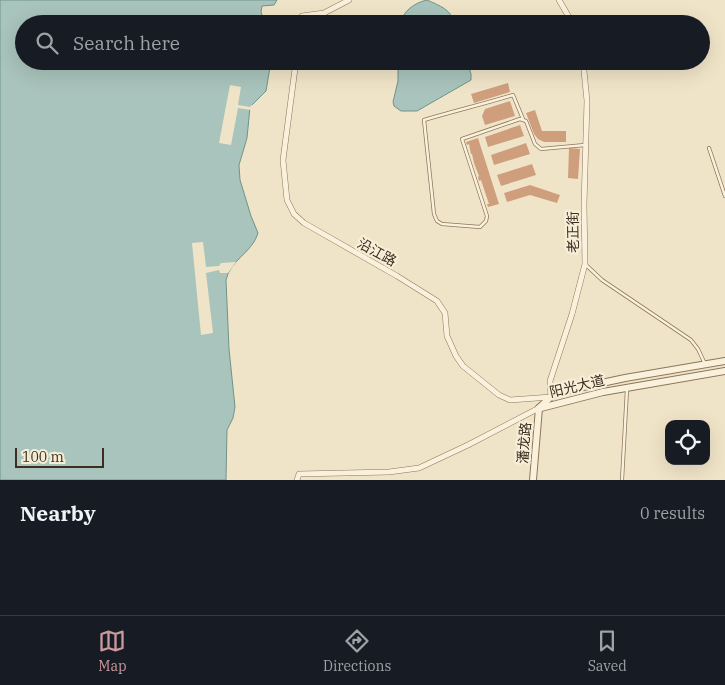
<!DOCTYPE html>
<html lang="en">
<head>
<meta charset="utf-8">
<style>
  :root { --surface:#171b24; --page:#242831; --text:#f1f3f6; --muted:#9ea1a6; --line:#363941; --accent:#cc999b }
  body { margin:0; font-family:"IBM Plex Serif","Noto Sans SC",serif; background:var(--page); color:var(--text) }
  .controls { position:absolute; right:15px; bottom:15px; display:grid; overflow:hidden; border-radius:10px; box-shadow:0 5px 20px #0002 }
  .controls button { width:45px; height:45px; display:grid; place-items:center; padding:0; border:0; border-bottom:1px solid var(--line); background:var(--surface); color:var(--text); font:25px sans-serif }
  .scale { position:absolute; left:15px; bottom:12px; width:89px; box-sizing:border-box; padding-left:5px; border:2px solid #3d2e20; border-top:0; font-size:14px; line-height:18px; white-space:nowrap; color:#3d2e20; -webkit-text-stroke:4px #f7eed8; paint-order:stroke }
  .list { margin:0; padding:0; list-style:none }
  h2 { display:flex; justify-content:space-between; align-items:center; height:65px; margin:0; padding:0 20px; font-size:21px }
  h2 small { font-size:16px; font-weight:400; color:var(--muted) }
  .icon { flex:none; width:28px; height:28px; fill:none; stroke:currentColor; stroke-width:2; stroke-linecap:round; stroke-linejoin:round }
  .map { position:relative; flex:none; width:725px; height:480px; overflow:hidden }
  .search { position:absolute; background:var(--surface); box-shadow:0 5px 20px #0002; left:15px; right:15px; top:15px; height:55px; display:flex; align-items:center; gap:12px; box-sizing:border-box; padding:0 18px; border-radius:28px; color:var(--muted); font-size:19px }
  .sheet { height:135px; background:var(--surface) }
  nav { display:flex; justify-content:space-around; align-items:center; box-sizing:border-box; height:70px; border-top:1px solid var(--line); background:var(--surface); font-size:14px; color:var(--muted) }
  nav a { display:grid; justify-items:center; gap:2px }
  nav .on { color:var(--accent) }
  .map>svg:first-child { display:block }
</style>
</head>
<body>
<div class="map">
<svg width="725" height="480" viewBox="0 0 725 480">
  <rect width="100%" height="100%" fill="#f0e4c8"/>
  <g fill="#a9c4bc" stroke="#6f938a">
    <path d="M 0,0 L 277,0 L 274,5 L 262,6 L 261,12 L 265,24 L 24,24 L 24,61 L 271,61 L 266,91 L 250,107 L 247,138 L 239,165 L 240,180 L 251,216 L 258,233 C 253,252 230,260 226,280 L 229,349 L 235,407 L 233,418 L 227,430 L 226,480 L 0,480 Z"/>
    <path d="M 427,0 C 440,6 451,9 455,24 L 400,24 C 403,11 414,3 427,0 Z"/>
    <path d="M 398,61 L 467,61 L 471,74 L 471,80 L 417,111 L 401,111 L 394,106 L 393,102 L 398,81 Z"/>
  </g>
  <g fill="#f0e4c8">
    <path d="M 230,85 L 241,87 L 238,105 L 250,107 L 251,105 L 254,106 L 251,110 L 238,108 L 231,145 L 219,143 Z"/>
    <path d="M 203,242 L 206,267 L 219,266 L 221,263 L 236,262 L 228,273 L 220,273 L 219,270 L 206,273 L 213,333 L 201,335 L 192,243 Z"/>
  </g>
  <g fill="#cf9f7d">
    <path d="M 508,83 L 510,92 L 474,103 L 471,94 Z"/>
    <path d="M 510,101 L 515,116 L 485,125 L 482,116 L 485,109 Z"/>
    <path d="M 535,110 L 542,131 L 566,131 L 566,142 L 544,142 L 538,139 L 534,134 L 526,113 Z"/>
    <path d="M 520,125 L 524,136 L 488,147 L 485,137 Z"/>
    <path d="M 478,138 L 499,204 L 488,207 L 487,204 L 489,204 L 481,180 L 479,181 L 478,177 L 479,176 L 474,163 L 472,154 L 471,154 L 469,144 L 467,145 L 466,142 Z"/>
    <path d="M 526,143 L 530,154 L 494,165 L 491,155 Z"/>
    <path d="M 569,148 L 580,149 L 578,179 L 568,178 Z"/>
    <path d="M 532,164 L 536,175 L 501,186 L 497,175 Z"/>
    <path d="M 530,185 L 560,195 L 557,203 L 530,195 L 507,202 L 504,193 Z"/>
  </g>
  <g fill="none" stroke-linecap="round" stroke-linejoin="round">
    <g stroke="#8d765c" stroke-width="4">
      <g id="service">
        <path d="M 523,119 L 513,95 C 484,104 454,111 424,120 L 434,214 L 437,221 L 442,224 L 480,227 L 486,221 L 487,216 L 462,139 L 520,119 L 526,121 L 535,144 L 541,149 L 585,145"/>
        <path d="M 709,148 L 725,196"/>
        <path d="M 586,265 L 602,280 L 691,340 L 698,349 L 705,364"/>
        <path d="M 622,480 L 627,389"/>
      </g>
    </g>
    <g stroke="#8d765c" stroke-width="6">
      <g id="minor">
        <path d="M 559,0 L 573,24"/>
        <path d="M 301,24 L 302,16 L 324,13 L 349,0"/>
        <path d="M 296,61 L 283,160 L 287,200 L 294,214 L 304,223 L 397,276 L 437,301 L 445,313 L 447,336 L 456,356 L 463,366 L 499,395 L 510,400 L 551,397 L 550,381 L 572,314 L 585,264 L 584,205 L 587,101 L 583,61"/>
        <path d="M 297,480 L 299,474 L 389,472 L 419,468 L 468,445 L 539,408"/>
      </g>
    </g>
    <g stroke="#8d765c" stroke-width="8">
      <g id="tertiary">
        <path d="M 539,408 L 555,393 L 625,378 L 725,361"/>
        <path d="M 541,408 L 603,392 L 725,371"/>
        <path d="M 533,480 L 539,408"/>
      </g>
    </g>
    <use href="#service" stroke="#faf1dc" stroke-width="2.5"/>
    <use href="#minor" stroke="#faf1dc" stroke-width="5"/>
    <use href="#tertiary" stroke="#faf1dc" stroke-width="6"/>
  </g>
  <g text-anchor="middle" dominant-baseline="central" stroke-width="4.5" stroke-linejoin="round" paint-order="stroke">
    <g font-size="14" fill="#3d2e20" stroke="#f7eed8">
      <text transform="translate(573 232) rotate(-91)">老正街</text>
      <text transform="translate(377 252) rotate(29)">沿江路</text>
      <text transform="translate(577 386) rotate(-13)">阳光大道</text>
      <text transform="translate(524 443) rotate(-85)">潘龙路</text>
    </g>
  </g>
</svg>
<div class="controls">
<button><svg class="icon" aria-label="locate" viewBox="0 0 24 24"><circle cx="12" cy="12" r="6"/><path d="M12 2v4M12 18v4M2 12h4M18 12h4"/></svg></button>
</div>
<div class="scale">100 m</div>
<div class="search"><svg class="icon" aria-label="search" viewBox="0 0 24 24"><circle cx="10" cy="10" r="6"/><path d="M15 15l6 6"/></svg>Search here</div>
</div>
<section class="sheet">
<h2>Nearby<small>0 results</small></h2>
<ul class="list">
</ul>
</section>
<nav>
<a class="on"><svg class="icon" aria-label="map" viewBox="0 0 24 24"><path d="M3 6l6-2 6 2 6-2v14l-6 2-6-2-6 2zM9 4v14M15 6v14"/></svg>Map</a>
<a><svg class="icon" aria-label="directions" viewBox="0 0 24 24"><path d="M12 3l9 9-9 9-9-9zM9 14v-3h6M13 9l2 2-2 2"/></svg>Directions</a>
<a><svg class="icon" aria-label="saved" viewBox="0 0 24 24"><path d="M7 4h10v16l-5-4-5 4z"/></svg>Saved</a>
</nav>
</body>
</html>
